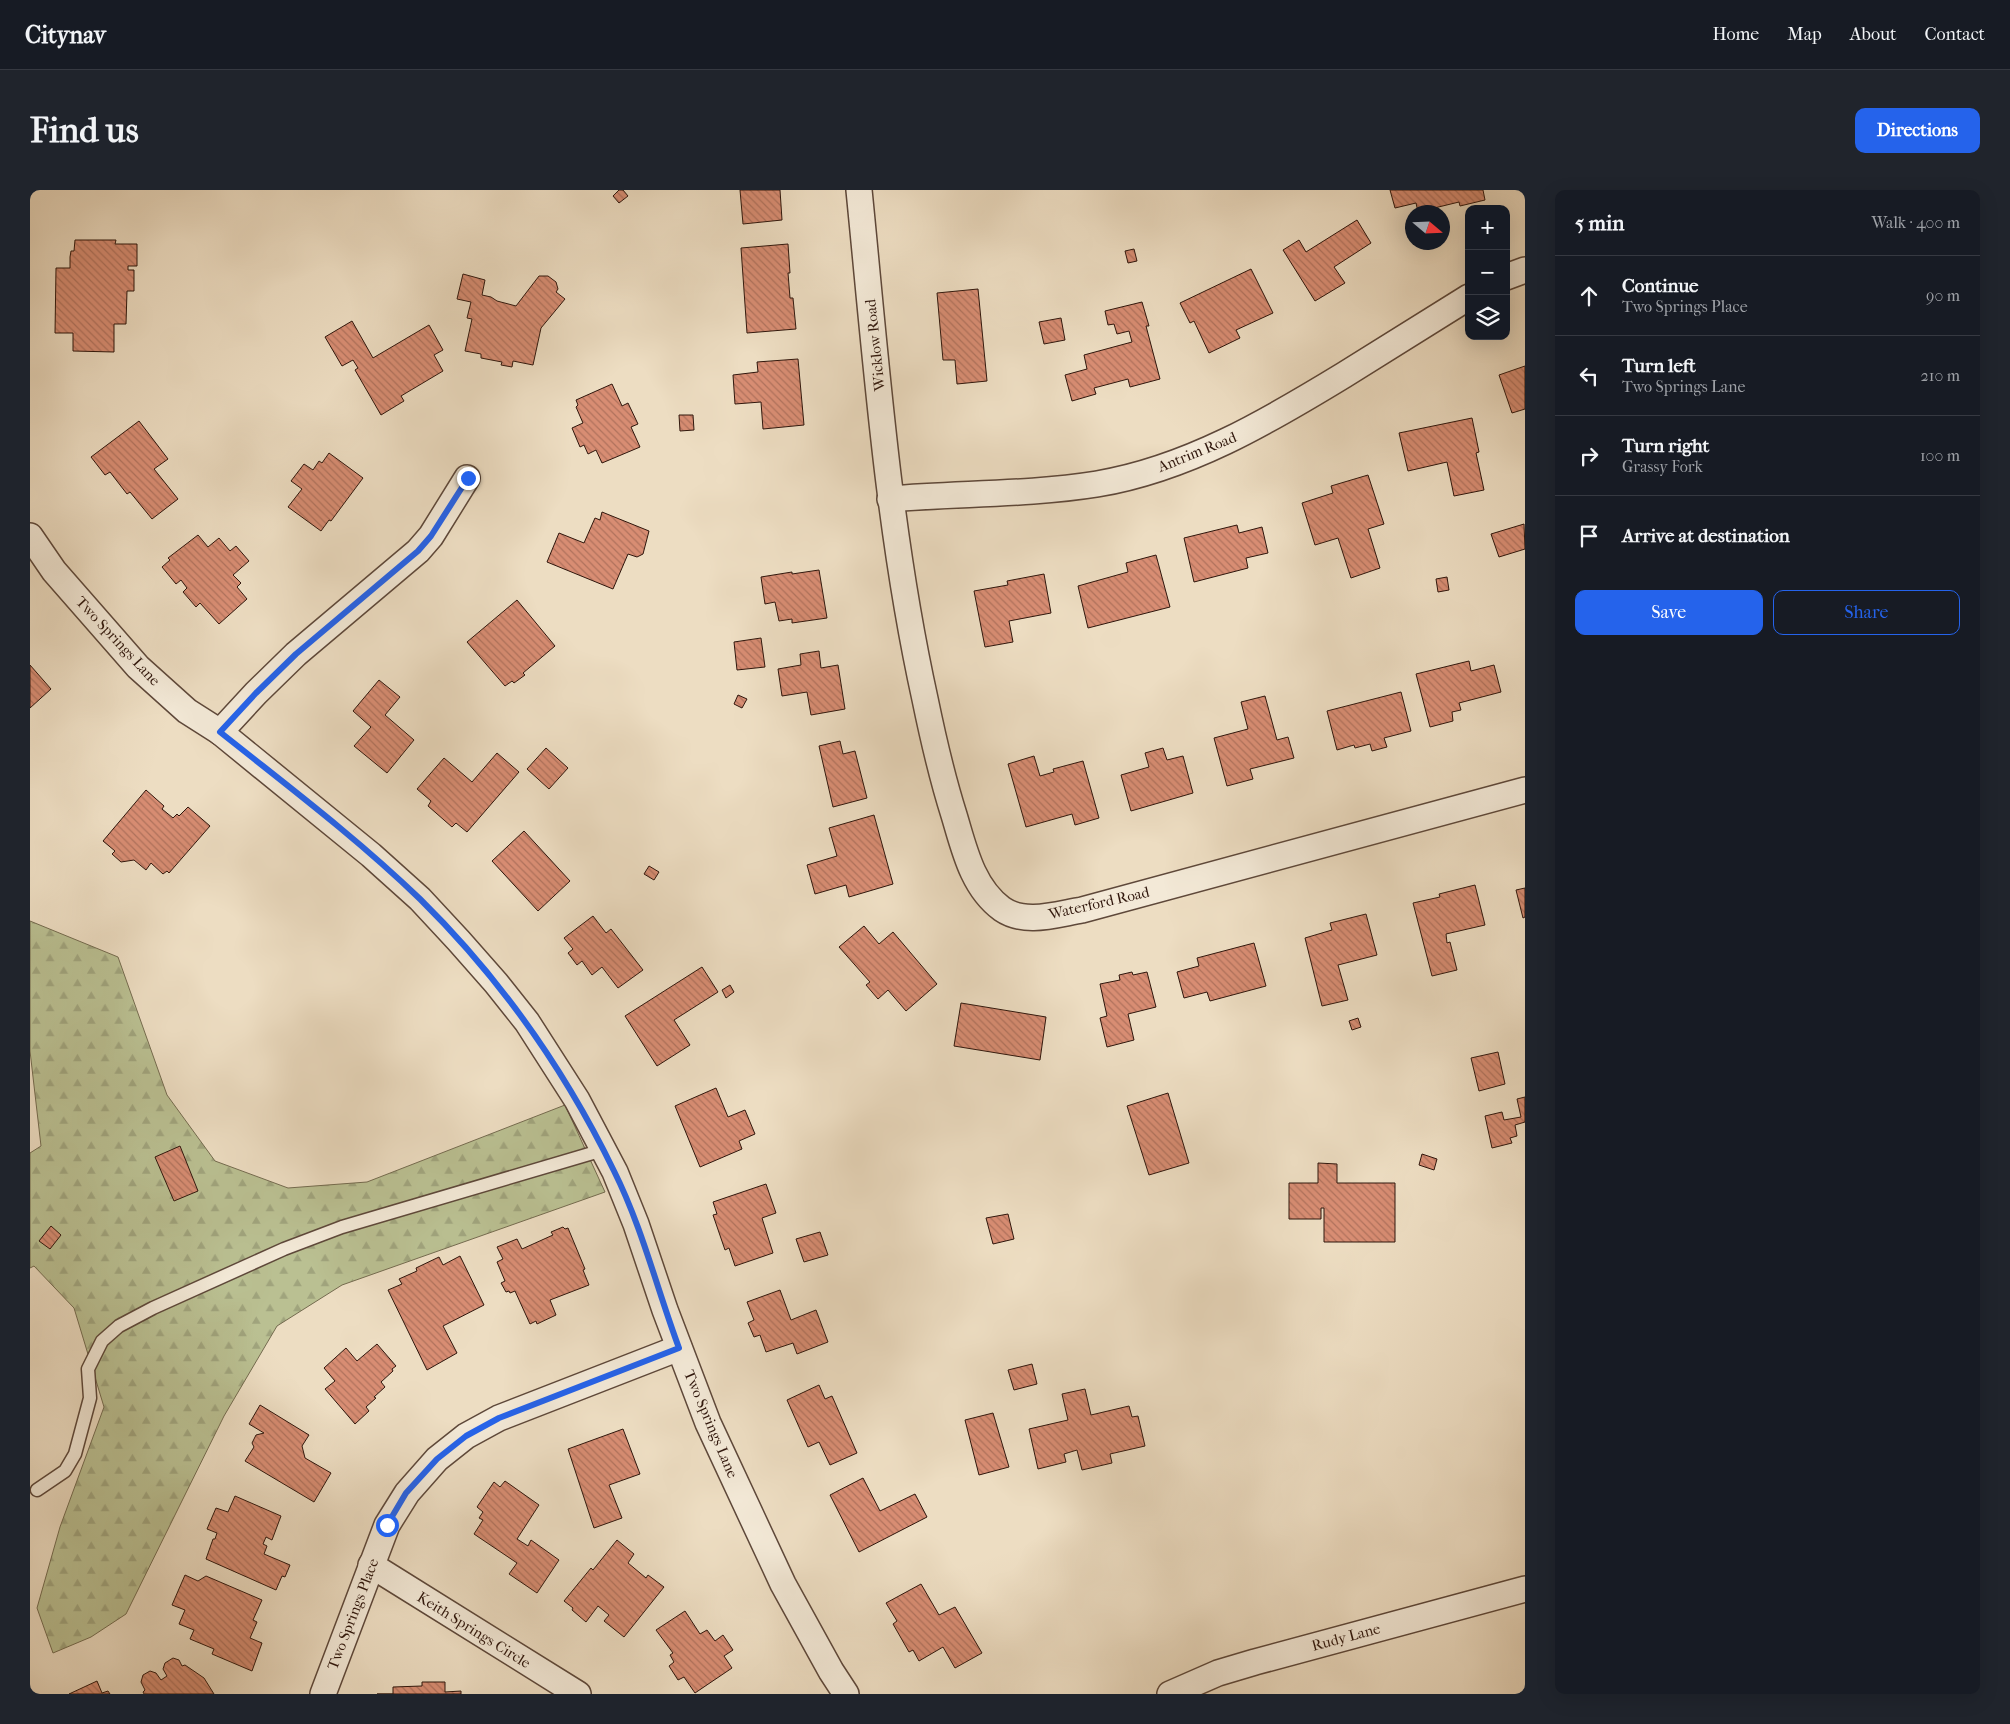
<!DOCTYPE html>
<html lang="en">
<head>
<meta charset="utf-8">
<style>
  :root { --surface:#171b24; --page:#20242c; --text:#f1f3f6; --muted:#9ea1a6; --line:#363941; --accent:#2563eb }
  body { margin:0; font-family:"IM FELL French Canon",serif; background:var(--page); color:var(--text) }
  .controls { position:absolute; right:15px; top:15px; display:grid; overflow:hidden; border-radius:10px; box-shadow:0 5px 20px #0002 }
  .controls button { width:45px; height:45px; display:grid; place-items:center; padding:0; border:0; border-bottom:1px solid var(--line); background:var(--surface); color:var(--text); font:25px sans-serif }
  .compass { position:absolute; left:1375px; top:15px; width:45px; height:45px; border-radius:50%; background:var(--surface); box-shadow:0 5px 20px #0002; rotate:109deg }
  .stop { position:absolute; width:15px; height:15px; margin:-11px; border:4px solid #2563eb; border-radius:50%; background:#fff }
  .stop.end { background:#2563eb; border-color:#fff; box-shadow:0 1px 5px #0008 }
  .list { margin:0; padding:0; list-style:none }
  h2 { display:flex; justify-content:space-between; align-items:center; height:65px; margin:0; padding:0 20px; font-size:21px }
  h2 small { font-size:16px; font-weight:400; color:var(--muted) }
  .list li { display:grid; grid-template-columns:32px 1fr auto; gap:15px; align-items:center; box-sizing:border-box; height:80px; padding:0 20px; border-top:1px solid var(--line) }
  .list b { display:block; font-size:19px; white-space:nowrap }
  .list p { margin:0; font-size:16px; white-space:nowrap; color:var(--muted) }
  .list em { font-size:16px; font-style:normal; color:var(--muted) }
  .actions { display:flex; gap:10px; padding:15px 20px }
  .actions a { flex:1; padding:11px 0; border:1px solid var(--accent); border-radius:10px; text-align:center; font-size:18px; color:var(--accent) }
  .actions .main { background:var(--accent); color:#fff }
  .icon { flex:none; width:28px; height:28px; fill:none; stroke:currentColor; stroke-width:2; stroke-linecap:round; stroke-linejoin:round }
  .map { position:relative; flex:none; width:1495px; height:1504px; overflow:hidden; border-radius:10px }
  header { display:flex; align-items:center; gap:30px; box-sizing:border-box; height:70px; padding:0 25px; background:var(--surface); border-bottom:1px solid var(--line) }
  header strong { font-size:24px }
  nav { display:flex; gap:28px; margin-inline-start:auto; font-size:18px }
  .intro { display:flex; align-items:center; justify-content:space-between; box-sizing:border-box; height:120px; padding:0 30px }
  h1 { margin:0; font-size:35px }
  .button { padding:12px 22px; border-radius:10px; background:var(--accent); color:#fff; font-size:18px; font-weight:700 }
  main { display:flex; gap:30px; padding:0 30px }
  aside { flex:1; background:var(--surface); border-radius:10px; box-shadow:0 5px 20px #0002 }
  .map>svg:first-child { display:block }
</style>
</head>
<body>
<header>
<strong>Citynav</strong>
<nav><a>Home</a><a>Map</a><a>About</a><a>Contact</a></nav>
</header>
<div class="intro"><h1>Find us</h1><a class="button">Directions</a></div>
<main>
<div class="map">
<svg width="1495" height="1504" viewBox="0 0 1495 1504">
  <defs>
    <pattern id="forest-firs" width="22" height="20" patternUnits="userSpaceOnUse" patternTransform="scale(1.25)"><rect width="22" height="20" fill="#bac092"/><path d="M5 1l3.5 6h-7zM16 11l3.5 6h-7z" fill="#a0a47d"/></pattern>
    <pattern id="building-back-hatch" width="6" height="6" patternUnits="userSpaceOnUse" patternTransform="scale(1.25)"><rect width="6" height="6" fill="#d88d73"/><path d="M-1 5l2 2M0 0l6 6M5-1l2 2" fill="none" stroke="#b0725d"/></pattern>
  </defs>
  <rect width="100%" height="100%" fill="#edddc2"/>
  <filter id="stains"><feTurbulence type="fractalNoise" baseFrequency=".004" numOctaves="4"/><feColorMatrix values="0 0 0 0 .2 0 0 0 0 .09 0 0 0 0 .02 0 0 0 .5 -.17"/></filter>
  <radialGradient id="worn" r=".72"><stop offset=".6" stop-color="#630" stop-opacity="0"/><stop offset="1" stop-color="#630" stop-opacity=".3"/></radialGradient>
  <path fill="url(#forest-firs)" stroke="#746b4f" d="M 0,731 L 88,767 L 137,905 L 185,971 L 258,998 L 337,992 L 535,915 L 575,1002 L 312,1095 L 247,1136 L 194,1226 L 96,1424 L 61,1447 L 23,1463 L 7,1418 L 30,1337 L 74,1217 L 44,1118 L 4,1076 L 0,1078 L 0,963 L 11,956 L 0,861 Z"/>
  <g fill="url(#building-back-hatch)" stroke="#2f160c">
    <path d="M 589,0 L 593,0 L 598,6 L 589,13 L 583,6 Z"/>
    <path d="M 710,0 L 750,0 L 752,30 L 713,34 Z"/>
    <path d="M 1360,0 L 1453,0 L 1455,10 L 1430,16 L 1429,12 L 1388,22 L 1386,13 L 1365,18 Z"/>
    <path d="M 1327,30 L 1341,53 L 1304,77 L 1315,93 L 1285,111 L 1253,60 L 1269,50 L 1276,62 Z"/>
    <path d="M 45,50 L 86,50 L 85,54 L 107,54 L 107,76 L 98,76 L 98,80 L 104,80 L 104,101 L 97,101 L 96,134 L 84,134 L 84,162 L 43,161 L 43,143 L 25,143 L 26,78 L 40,78 L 40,67 L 41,61 L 44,61 Z"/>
    <path d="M 758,54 L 760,83 L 758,83 L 760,108 L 763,108 L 766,139 L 717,143 L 711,58 Z"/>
    <path d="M 1104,59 L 1107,71 L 1098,73 L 1095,61 Z"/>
    <path d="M 1221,79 L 1243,123 L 1206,140 L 1210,148 L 1179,163 L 1164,131 L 1160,133 L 1150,113 Z"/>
    <path d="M 433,84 L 455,90 L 452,105 L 461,107 L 467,111 L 486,116 L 509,86 L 518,86 L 526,92 L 528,99 L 526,102 L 535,109 L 511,138 L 503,175 L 483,171 L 482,177 L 471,175 L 472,172 L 451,168 L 451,164 L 435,161 L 442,129 L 437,128 L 441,112 L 427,109 Z"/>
    <path d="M 948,99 L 957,191 L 927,194 L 925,170 L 913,170 L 907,103 Z"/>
    <path d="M 1112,112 L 1119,136 L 1116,136 L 1130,189 L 1100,197 L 1098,189 L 1064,198 L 1066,204 L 1042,211 L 1035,185 L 1057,179 L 1054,165 L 1102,152 L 1099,141 L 1087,144 L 1084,134 L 1078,135 L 1075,121 Z"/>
    <path d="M 1031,128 L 1035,150 L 1014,154 L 1009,132 Z"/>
    <path d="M 322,131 L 343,168 L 399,135 L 413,160 L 404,165 L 413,181 L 371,206 L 374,211 L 351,225 L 325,180 L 328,178 L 323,170 L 312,176 L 295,147 Z"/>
    <path d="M 768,169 L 774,235 L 733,239 L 731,212 L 705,214 L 703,185 L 728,182 L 727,172 Z"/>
    <path d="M 1495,176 L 1495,219 L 1482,223 L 1469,185 Z"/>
    <path d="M 582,194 L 592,216 L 598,213 L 608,234 L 601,237 L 610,257 L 572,273 L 566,260 L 558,264 L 554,255 L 550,257 L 542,238 L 553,233 L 546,217 L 548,215 L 546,210 Z"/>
    <path d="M 649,225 L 663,225 L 664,240 L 650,241 Z"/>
    <path d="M 1442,228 L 1449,262 L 1446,263 L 1454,300 L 1424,306 L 1417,272 L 1378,281 L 1369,243 Z"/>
    <path d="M 109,231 L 138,269 L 124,279 L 148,309 L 122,329 L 100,302 L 97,304 L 80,282 L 75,285 L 61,267 Z"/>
    <path d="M 299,263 L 333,288 L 301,331 L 299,330 L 291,341 L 258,317 L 272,299 L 261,291 L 274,274 L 283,280 L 289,271 L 292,273 Z"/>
    <path d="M 1338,285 L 1354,334 L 1338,339 L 1350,378 L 1321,388 L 1308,348 L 1285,355 L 1272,313 L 1303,303 L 1301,296 Z"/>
    <path d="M 572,322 L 619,341 L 613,364 L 607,367 L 598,364 L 583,399 L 517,372 L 529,343 L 554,353 L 565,328 L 570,330 Z"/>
    <path d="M 1494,334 L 1495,359 L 1469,367 L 1461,344 Z"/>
    <path d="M 1207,335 L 1209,343 L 1232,337 L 1238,363 L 1216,368 L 1218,378 L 1164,392 L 1154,348 Z"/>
    <path d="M 168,345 L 178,357 L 189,348 L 200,361 L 206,356 L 219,371 L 203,385 L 211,393 L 207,397 L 217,409 L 189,434 L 170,413 L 166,417 L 153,402 L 157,398 L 151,390 L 146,394 L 132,377 L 140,370 L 138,368 Z"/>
    <path d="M 1126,365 L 1140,417 L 1058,438 L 1048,396 L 1098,382 L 1096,373 Z"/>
    <path d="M 789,380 L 797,428 L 762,433 L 762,429 L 749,431 L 745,412 L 735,414 L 731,387 L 762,382 L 762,384 Z"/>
    <path d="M 1014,384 L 1021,423 L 979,431 L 983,452 L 955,457 L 944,401 L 978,395 L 977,391 Z"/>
    <path d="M 1417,387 L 1419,400 L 1408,402 L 1406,389 Z"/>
    <path d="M 487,410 L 525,456 L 493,483 L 495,485 L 484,493 L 482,491 L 475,496 L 437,452 Z"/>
    <path d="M 731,448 L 735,477 L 707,480 L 704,452 Z"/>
    <path d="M 789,461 L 791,478 L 808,475 L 815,519 L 781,525 L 777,502 L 752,506 L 748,479 L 771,475 L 770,464 Z"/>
    <path d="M 1439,471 L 1441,481 L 1464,475 L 1471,502 L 1429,513 L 1431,520 L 1422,522 L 1423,531 L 1400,537 L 1386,484 Z"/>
    <path d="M 0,475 L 21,499 L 0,518 Z"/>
    <path d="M 349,490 L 370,507 L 355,525 L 384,550 L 357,583 L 324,556 L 341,537 L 323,521 Z"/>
    <path d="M 1371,502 L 1381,541 L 1354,548 L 1357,557 L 1342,561 L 1340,554 L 1325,558 L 1324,555 L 1307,560 L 1297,521 Z"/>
    <path d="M 708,505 L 717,509 L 712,518 L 704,514 Z"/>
    <path d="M 1235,506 L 1247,550 L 1258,547 L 1264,568 L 1220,579 L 1223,589 L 1197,596 L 1184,548 L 1218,539 L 1211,512 Z"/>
    <path d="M 810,551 L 813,564 L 825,561 L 837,608 L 803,617 L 789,556 Z"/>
    <path d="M 516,558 L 538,578 L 519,599 L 497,579 Z"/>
    <path d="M 1133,558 L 1137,570 L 1153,566 L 1163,603 L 1101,621 L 1091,585 L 1119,577 L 1115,563 Z"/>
    <path d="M 467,563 L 489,582 L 437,642 L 426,633 L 422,637 L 398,616 L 401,611 L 387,599 L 414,568 L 442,592 Z"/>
    <path d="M 1004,566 L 1010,586 L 1024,582 L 1023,579 L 1053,571 L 1069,628 L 1045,635 L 1042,624 L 996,637 L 978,574 Z"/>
    <path d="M 116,600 L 134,616 L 132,619 L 143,628 L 147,624 L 149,626 L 158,617 L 180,636 L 139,683 L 137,681 L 133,684 L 121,673 L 116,680 L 104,670 L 91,672 L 82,664 L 85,661 L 73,651 Z"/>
    <path d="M 844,625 L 863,694 L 819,707 L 816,695 L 785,704 L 777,675 L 807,666 L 799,638 Z"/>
    <path d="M 494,641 L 540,691 L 508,721 L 462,671 Z"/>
    <path d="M 619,676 L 629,682 L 624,690 L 614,684 Z"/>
    <path d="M 1445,695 L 1455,735 L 1416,744 L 1417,753 L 1420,752 L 1427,780 L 1402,786 L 1383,713 L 1410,707 L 1409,704 Z"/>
    <path d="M 1495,698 L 1495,727 L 1493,728 L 1486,700 Z"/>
    <path d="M 1336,724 L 1347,765 L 1308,775 L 1318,810 L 1292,816 L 1275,748 L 1302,740 L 1300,733 Z"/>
    <path d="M 563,726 L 576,743 L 581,739 L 613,780 L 588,798 L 572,777 L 562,785 L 552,771 L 547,775 L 538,763 L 543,759 L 534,748 Z"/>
    <path d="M 834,736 L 849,754 L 863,742 L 907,794 L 876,821 L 858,800 L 848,809 L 836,795 L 840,792 L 809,757 Z"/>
    <path d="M 1224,753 L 1236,796 L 1180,811 L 1177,802 L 1154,808 L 1147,782 L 1169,776 L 1167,768 Z"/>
    <path d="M 672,777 L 688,802 L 644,830 L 660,855 L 627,876 L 595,826 Z"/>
    <path d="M 1102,782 L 1103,785 L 1117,782 L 1126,817 L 1098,824 L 1104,850 L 1077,857 L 1070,828 L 1077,826 L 1070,794 L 1090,790 L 1089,785 Z"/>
    <path d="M 700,795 L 704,802 L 696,808 L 692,800 Z"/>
    <path d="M 931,813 L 1016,827 L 1010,870 L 924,856 Z"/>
    <path d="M 1328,828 L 1331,837 L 1322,840 L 1319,831 Z"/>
    <path d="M 1468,862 L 1475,894 L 1449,901 L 1441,868 Z"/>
    <path d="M 686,898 L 698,927 L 715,920 L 725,944 L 709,951 L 712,959 L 670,977 L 645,916 Z"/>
    <path d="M 1138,903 L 1159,973 L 1119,985 L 1097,916 Z"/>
    <path d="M 1495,907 L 1495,932 L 1485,935 L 1487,946 L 1480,948 L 1482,953 L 1462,958 L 1455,926 L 1472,922 L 1474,930 L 1491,927 L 1487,909 Z"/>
    <path d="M 150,956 L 168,1001 L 144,1011 L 125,967 Z"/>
    <path d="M 1392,964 L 1407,969 L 1404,980 L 1389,975 Z"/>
    <path d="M 1288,973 L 1307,974 L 1307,993 L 1365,993 L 1365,1052 L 1294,1052 L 1294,1018 L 1291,1018 L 1291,1029 L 1259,1029 L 1259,993 L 1288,993 Z"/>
    <path d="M 736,994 L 746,1023 L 732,1028 L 743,1063 L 705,1076 L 699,1058 L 695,1060 L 683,1025 L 687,1024 L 683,1012 Z"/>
    <path d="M 978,1024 L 984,1049 L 963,1054 L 956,1028 Z"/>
    <path d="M 21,1036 L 31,1045 L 20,1059 L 9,1051 Z"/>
    <path d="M 533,1037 L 535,1039 L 538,1038 L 555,1079 L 553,1080 L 559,1095 L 520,1110 L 526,1125 L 507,1134 L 506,1131 L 500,1134 L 485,1101 L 480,1103 L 479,1101 L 476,1102 L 471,1093 L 475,1091 L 467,1072 L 473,1069 L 467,1057 L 487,1049 L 492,1059 L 523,1045 L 521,1042 Z"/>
    <path d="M 790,1042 L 798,1065 L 774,1072 L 766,1049 Z"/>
    <path d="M 430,1066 L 454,1115 L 413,1136 L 427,1163 L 397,1180 L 358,1100 L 372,1094 L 369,1089 L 387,1081 L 386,1078 L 409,1067 L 413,1075 Z"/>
    <path d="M 750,1100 L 761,1130 L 786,1120 L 798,1152 L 767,1164 L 763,1153 L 736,1162 L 730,1145 L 724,1147 L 718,1133 L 724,1130 L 717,1112 Z"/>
    <path d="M 347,1154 L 366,1176 L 362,1179 L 363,1181 L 351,1192 L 355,1197 L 344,1207 L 346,1208 L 336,1217 L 339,1221 L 325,1234 L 295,1199 L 305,1191 L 294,1178 L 316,1158 L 327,1171 Z"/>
    <path d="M 1002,1174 L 1007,1194 L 984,1200 L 978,1180 Z"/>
    <path d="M 789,1195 L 795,1209 L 802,1206 L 827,1263 L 800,1275 L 789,1252 L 778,1257 L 757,1210 Z"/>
    <path d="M 1055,1199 L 1061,1225 L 1099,1216 L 1102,1227 L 1108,1226 L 1115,1256 L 1080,1264 L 1082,1273 L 1052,1280 L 1047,1260 L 1034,1264 L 1036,1272 L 1008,1279 L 999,1239 L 1038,1230 L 1032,1204 Z"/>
    <path d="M 230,1215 L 279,1245 L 272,1256 L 275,1268 L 301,1283 L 284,1312 L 215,1271 L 224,1257 L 222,1253 L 226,1245 L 234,1243 L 219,1234 Z"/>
    <path d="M 963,1223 L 979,1277 L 949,1285 L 935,1230 Z"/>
    <path d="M 593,1239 L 610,1284 L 579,1295 L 592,1328 L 564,1338 L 538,1259 Z"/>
    <path d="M 833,1288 L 850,1321 L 885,1304 L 897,1327 L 829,1362 L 800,1305 Z"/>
    <path d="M 475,1291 L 509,1315 L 487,1349 L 498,1356 L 501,1350 L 529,1370 L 507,1403 L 479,1384 L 487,1373 L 444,1344 L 453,1330 L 449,1328 L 453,1322 L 447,1317 L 464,1292 L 470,1297 Z"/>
    <path d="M 205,1306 L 251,1326 L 242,1350 L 236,1347 L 233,1354 L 237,1356 L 234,1364 L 260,1375 L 255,1387 L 252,1386 L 246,1400 L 176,1369 L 183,1349 L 185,1349 L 187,1343 L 177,1339 L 186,1318 L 198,1322 Z"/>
    <path d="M 587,1350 L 604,1364 L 598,1373 L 616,1388 L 618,1385 L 634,1397 L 594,1447 L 574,1431 L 579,1425 L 568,1416 L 556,1432 L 542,1420 L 543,1418 L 534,1411 L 561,1378 L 563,1380 Z"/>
    <path d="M 155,1385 L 168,1391 L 176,1386 L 232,1410 L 223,1430 L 227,1432 L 220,1448 L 232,1453 L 222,1481 L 182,1464 L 184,1459 L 160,1449 L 164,1440 L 149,1434 L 155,1420 L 142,1415 Z"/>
    <path d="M 891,1394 L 909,1425 L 925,1417 L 952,1463 L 925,1478 L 913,1457 L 889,1471 L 883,1460 L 879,1462 L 863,1434 L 867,1431 L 856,1413 Z"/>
    <path d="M 655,1421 L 670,1444 L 677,1440 L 685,1451 L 693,1445 L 703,1460 L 694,1466 L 702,1478 L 665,1503 L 654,1487 L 648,1490 L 639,1476 L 644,1472 L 640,1465 L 643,1463 L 626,1440 Z"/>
    <path d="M 143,1468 L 149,1470 L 152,1476 L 155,1475 L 174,1488 L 184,1504 L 114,1504 L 113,1502 L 115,1500 L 111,1492 L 113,1485 L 120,1481 L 126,1483 L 131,1490 L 137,1486 L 133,1479 L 135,1473 Z"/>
    <path d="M 67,1491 L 72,1503 L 78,1501 L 80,1504 L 39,1504 Z"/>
    <path d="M 392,1492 L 415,1492 L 415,1502 L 431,1501 L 431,1504 L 347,1504 L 363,1504 L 363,1497 L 392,1496 Z"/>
  </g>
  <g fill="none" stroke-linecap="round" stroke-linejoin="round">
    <g stroke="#5e483a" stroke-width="15">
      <path id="service" d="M 7,1300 L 35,1281 L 45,1264 L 60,1208 L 58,1179 L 72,1151 L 89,1136 L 123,1118 L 254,1059 L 312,1037 L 573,960"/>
    </g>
    <g stroke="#5e483a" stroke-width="28">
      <g id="minor">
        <path d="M 829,0 C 846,170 858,341 895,509 C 903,548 912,587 924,625 C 934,658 942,697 972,719 C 995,735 1027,724 1052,720 L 1495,600"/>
        <path d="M 1476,87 L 1495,80"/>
        <path d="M 860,309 C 929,303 998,305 1067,294 C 1157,279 1237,232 1314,185 C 1355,159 1397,133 1439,107"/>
        <path d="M 0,346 L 24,381 L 108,477 L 157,521 L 190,542 L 341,665 L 390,709 L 429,751 L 466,793 L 497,832 L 547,910 L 585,982 L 606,1034 L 635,1120 L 678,1233 L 753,1394 L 801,1481 L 816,1504"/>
        <path d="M 190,542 L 226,503 L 266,464 L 388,361 L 401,346 L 437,288"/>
        <path d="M 341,1375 L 548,1504"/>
        <path d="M 293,1504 L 357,1335 L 377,1303 L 407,1269 L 436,1246 L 469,1228 L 649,1158"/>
        <path d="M 1140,1504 L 1188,1483 L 1225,1472 L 1495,1399"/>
      </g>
    </g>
    <use href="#service" stroke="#f3e9d7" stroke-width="12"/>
    <use href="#minor" stroke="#f3e9d7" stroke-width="25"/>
  </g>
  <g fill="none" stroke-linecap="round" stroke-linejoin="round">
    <path stroke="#2563eb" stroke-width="6" d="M 357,1335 L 376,1303 L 407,1269 L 436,1246 L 469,1228 L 649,1158 C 627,1099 612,1037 584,981 C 535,880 470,788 390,709 C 328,649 258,596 190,542 L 226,503 L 266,464 L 388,361 L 401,346 L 438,288"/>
  </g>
  <g text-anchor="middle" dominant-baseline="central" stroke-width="4" stroke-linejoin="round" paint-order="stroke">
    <g font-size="15" fill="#2f160c" stroke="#f3e9d7">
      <text transform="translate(845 155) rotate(-96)">Wicklow Road</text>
      <text transform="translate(1167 262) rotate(-22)">Antrim Road</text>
      <text transform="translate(88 451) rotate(47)">Two Springs Lane</text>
      <text transform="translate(1069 713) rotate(-13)">Waterford Road</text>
      <text transform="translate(681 1234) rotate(67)">Two Springs Lane</text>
      <text transform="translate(323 1424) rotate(-69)">Two Springs Place</text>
      <text transform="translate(444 1440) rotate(32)">Keith Springs Circle</text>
      <text transform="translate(1316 1447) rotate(-15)">Rudy Lane</text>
    </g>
  </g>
  <rect width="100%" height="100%" filter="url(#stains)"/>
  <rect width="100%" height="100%" fill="url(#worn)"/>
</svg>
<div class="controls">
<button>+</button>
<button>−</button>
<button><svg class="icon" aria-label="layers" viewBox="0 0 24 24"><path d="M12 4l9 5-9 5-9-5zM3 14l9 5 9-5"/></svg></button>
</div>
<svg class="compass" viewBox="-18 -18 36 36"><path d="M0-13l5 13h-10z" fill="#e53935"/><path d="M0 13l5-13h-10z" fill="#9ea1a6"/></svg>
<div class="stop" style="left:357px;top:1335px"></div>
<div class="stop end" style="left:438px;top:288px"></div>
</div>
<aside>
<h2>5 min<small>Walk · 400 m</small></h2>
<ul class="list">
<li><svg class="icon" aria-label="ahead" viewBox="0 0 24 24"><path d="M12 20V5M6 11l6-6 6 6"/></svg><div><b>Continue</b><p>Two Springs Place</p></div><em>90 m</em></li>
<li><svg class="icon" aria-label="left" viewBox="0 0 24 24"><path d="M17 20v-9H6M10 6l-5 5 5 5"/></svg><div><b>Turn left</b><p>Two Springs Lane</p></div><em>210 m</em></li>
<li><svg class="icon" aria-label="right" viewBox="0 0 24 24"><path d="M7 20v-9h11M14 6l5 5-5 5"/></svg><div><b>Turn right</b><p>Grassy Fork</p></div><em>100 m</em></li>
<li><svg class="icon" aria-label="arrive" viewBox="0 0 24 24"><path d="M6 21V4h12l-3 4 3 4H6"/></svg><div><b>Arrive at destination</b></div></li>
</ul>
<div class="actions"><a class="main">Save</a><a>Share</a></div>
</aside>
</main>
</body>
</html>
